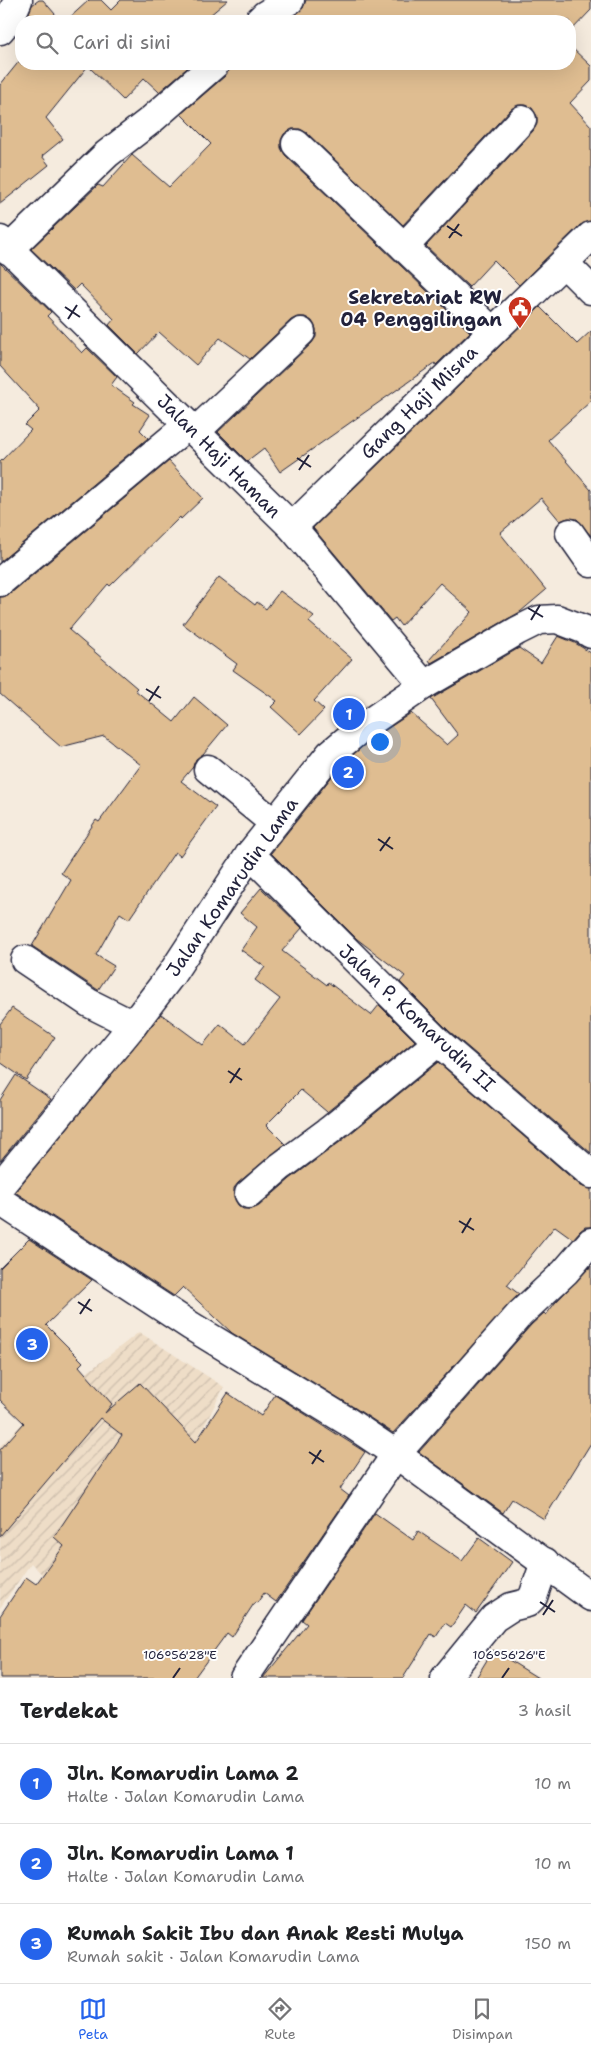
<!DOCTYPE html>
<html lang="id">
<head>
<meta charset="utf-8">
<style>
  :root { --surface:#fff; --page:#f6f6f6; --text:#202124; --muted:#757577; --line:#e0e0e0; --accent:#2563eb }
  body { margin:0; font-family:"Shantell Sans",sans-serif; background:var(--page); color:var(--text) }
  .you { position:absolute; left:379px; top:741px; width:18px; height:18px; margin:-12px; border:4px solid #fff; border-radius:50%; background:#1a73e8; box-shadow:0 0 0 8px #1a73e833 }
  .badge { display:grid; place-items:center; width:32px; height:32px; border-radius:50%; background:var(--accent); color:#fff; font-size:16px; font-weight:700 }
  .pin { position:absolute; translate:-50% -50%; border:2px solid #fff; box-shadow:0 1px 5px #0006 }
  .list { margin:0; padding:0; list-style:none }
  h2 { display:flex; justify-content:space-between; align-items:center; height:65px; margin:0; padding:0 20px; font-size:21px }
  h2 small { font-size:16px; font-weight:400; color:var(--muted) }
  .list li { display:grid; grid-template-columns:32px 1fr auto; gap:15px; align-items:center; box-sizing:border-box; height:80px; padding:0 20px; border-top:1px solid var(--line) }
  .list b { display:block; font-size:19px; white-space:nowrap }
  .list p { margin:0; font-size:16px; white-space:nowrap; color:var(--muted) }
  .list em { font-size:16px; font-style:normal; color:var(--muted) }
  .icon { flex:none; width:28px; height:28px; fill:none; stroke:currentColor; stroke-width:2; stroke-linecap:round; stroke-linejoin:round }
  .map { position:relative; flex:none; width:591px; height:1678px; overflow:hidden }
  .search { position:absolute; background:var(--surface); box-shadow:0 5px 20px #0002; left:15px; right:15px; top:15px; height:55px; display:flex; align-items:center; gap:12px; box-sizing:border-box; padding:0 18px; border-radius:20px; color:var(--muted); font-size:19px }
  .sheet { height:305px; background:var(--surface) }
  nav { display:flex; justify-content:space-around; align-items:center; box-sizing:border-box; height:70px; border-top:1px solid var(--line); background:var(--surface); font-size:14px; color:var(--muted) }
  nav a { display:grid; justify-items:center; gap:2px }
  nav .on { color:var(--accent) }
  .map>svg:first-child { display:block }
</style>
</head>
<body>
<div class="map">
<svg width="591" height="1678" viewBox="0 0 591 1678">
  <defs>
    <pattern id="industrial-furrows" width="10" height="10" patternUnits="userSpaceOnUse" patternTransform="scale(1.25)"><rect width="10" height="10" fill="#eeddc7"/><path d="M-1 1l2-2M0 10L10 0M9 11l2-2" fill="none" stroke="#ccbdac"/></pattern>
  </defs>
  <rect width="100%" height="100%" fill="#f5ebde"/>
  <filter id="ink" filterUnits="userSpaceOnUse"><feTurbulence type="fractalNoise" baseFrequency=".02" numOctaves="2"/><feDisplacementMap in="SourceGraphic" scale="10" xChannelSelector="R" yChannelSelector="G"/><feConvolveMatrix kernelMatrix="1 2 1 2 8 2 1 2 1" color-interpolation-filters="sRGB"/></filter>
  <g filter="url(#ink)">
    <path fill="url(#industrial-furrows)" d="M 139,1332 L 224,1387 L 170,1493 L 78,1611 L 31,1563 L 0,1608 L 0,1446 L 23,1423 Z"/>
    <g fill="#dfbd91" stroke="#22223b">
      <path d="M 39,0 L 43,0 L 61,21 L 26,21 L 32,5 Z"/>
      <path d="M 89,0 L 101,0 L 111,10 L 121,0 L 228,0 L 203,21 L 66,21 Z"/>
      <path d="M 306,0 L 591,0 L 591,10 L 570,32 L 570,21 L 285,21 L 298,13 L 303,8 Z"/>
      <path d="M 570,46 L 591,66 L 591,81 L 570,103 L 591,126 L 591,221 L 580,225 L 519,285 L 494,260 L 469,287 L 426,246 L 533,131 L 537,124 L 537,116 L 532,108 L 526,105 L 518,105 L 511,109 L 403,225 L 307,133 L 300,129 L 292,129 L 284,134 L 281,140 L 281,148 L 285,155 L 470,332 L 436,365 L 435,363 L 280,472 L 264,448 L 247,461 L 218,432 L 312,343 L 316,337 L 316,329 L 312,321 L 305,317 L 297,317 L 291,320 L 250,359 L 220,338 L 196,365 L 159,332 L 138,354 L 109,325 L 114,319 L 80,284 L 74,290 L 31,249 L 98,185 L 103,187 L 132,155 L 169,187 L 211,144 L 181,114 L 225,76 L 230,69 L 230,64 L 570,64 Z"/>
      <path d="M 21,59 L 21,64 L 192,64 L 159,92 L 144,78 L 123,100 L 88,66 L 46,118 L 63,139 L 42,156 L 49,165 L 0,204 L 0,85 Z"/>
      <path d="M 0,263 L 51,312 L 47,316 L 82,353 L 87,348 L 117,377 L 111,385 L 135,402 L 133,404 L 150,415 L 140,430 L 148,438 L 0,562 L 0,462 L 31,430 L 25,425 L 40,410 L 0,366 Z"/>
      <path d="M 540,307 L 577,344 L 591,331 L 591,401 L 548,440 L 591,490 L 591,536 L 577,519 L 568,518 L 560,521 L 541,498 L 500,533 L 546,590 L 520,612 L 431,663 L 429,660 L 472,612 L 440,583 L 401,626 L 395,618 L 391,621 L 313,528 Z"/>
      <path d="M 169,461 L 203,498 L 181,519 L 180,517 L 110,586 L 108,584 L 69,630 L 137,688 L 135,690 L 174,722 L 194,697 L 227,725 L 203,754 L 196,759 L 193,767 L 181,781 L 216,807 L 180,856 L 175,852 L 129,919 L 120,913 L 96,955 L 114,966 L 98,990 L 32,946 L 71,880 L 61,873 L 96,820 L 99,822 L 141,765 L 104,736 L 61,747 L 0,694 L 0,597 L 10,594 Z"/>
      <path d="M 219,577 L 255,605 L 257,602 L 266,609 L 280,591 L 314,616 L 309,622 L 352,659 L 314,701 L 324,710 L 301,734 L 271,707 L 277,701 L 233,670 L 237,664 L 183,624 Z"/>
      <path d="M 558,636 L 575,643 L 591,653 L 591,1153 L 449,1031 L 400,982 L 405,976 L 357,939 L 271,853 L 341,765 L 369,741 L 411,713 L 447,745 L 458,735 L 431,699 L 519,648 L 541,663 Z"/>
      <path d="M 261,888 L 302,928 L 282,951 L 327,985 L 328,982 L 371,1015 L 379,1005 L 415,1041 L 327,1112 L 301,1090 L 266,1125 L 285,1144 L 238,1183 L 234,1188 L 234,1197 L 238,1205 L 243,1209 L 252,1209 L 259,1206 L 290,1179 L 340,1142 L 438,1062 L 581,1186 L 591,1189 L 591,1227 L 585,1227 L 580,1231 L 573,1239 L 555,1226 L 507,1285 L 519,1294 L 393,1433 L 355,1408 L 232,1333 L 183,1287 L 174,1296 L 15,1192 L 161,1014 L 203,1045 L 220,1024 L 245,1044 L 280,999 L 255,980 L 265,967 L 241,950 L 257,927 L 240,913 Z"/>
      <path d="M 12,1008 L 55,1037 L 26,1080 L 0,1062 L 0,1024 Z"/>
      <path d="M 16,1075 L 51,1099 L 0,1161 L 0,1100 Z"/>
      <path d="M 29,1239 L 92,1280 L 46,1325 L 83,1362 L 79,1366 L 112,1404 L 105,1413 L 140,1383 L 196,1442 L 228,1393 L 261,1416 L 275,1395 L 365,1452 L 340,1489 L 349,1496 L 276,1602 L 264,1593 L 257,1603 L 255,1602 L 232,1637 L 227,1633 L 194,1678 L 0,1678 L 0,1616 L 26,1577 L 36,1584 L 64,1546 L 54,1537 L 122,1435 L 100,1418 L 0,1536 L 0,1450 L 24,1423 L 0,1400 L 0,1268 Z"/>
      <path d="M 591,1266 L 591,1443 L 544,1519 L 512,1499 L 503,1513 L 419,1452 L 531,1325 L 544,1313 L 546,1315 L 555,1303 Z"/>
      <path d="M 375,1513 L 413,1540 L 418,1531 L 462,1561 L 479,1538 L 512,1562 L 476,1613 L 466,1605 L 451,1627 L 445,1623 L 436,1637 L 431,1634 L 403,1678 L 263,1678 L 307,1624 L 302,1620 Z"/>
      <path d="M 493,1650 L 538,1678 L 476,1678 Z"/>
    </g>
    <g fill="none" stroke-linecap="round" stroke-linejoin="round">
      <g stroke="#22223b" stroke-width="31">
        <g id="minor">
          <path d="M 259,21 L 265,15 L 290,0"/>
          <path d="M 0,30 L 10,18 L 18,0"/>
          <path d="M 296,144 L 492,331"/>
          <path d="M 0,240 L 292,527 L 424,685"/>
          <path d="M 404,247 L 522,120"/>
          <path d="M 8,250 L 107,154 L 151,120 L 215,64"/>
          <path d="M 564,263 L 591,290"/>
          <path d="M 195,432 L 301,332"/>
          <path d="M 292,527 L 591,236"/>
          <path d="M 570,533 L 591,563"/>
          <path d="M 0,582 L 188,425"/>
          <path d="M 208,769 L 274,823"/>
          <path d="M 250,854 L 438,1042 L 591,1174"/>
          <path d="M 25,960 L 89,1003 L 133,1025"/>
          <path d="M 0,1186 L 133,1025 L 171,975 L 250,854 L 330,754 L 360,729 L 424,685 L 517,631 L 539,620 L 557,619 L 583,629 L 591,634"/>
          <path d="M 249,1194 L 280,1167 L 330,1130 L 438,1042"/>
          <path d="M 0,1201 L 191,1326 L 347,1421 L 396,1454 L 591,1597"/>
          <path d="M 244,1678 L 396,1454 L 520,1314 L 565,1272 L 591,1242"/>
          <path d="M 445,1678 L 494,1618 L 511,1607 L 527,1603 L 533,1597 L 545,1562"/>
        </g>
      </g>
      <use href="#minor" stroke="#fff" stroke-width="28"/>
    </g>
  </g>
  <path fill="none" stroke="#22223b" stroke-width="2" d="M 447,226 L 462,236M 449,238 L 459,224M 65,307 L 80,317M 68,319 L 77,305M 297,458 L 311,467M 299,470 L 309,455M 528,608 L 543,617M 531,620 L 540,605M 146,689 L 161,698M 149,701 L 159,686M 378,839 L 393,849M 380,851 L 390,837M 228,1071 L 242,1080M 230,1083 L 240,1068M 459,1221 L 474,1230M 462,1233 L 471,1218M 78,1302 L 92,1311M 80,1314 L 90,1299M 309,1452 L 324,1462M 312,1464 L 321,1450M 540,1602 L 555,1612M 543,1615 L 553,1600M 173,1678 L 180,1668M 502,1678 L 509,1668"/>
  <defs>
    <g id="civic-pin" transform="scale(1.25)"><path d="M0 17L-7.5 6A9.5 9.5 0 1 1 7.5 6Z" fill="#c8321e" stroke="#fff"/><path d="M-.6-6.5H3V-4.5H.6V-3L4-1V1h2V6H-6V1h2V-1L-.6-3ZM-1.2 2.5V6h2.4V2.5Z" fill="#fff"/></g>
  </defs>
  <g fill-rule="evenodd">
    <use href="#civic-pin" x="520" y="308"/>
  </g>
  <g text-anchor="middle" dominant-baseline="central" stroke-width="4" stroke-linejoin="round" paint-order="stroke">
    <g font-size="19" font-weight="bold" fill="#22223b" stroke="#fff" text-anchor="end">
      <text x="502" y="297">Sekretariat RW<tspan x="502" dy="22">04 Penggilingan</tspan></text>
    </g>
    <g font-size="19" fill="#22223b" stroke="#fff">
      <text transform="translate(419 402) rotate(-44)">Gang Haji Misna</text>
      <text transform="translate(219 456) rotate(45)">Jalan Haji Haman</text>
      <text transform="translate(232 887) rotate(-55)">Jalan Komarudin Lama</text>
      <text transform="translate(417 1018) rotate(43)">Jalan P. Komarudin II</text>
    </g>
  </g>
  <g font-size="12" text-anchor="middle" fill="#22223b" stroke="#fff" stroke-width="4" stroke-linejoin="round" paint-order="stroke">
    <text x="180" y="1659">106°56'28"E</text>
    <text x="509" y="1659">106°56'26"E</text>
  </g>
</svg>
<div class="you"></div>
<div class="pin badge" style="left:349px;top:714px">1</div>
<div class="pin badge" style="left:348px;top:772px">2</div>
<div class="pin badge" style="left:32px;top:1344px">3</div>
<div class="search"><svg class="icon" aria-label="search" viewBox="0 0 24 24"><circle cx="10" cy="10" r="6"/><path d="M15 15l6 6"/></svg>Cari di sini</div>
</div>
<section class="sheet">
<h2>Terdekat<small>3 hasil</small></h2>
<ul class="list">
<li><span class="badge">1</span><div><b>Jln. Komarudin Lama 2</b><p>Halte · Jalan Komarudin Lama</p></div><em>10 m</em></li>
<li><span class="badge">2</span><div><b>Jln. Komarudin Lama 1</b><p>Halte · Jalan Komarudin Lama</p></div><em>10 m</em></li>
<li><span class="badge">3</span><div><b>Rumah Sakit Ibu dan Anak Resti Mulya</b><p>Rumah sakit · Jalan Komarudin Lama</p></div><em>150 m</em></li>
</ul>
</section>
<nav>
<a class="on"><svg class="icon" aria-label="map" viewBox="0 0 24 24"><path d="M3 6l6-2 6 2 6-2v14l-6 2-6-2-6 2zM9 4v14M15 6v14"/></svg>Peta</a>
<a><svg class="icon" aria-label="directions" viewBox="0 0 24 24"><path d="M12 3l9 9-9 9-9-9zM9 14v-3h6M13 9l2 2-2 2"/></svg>Rute</a>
<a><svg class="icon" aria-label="saved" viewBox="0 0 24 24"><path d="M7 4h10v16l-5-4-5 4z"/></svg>Disimpan</a>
</nav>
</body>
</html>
